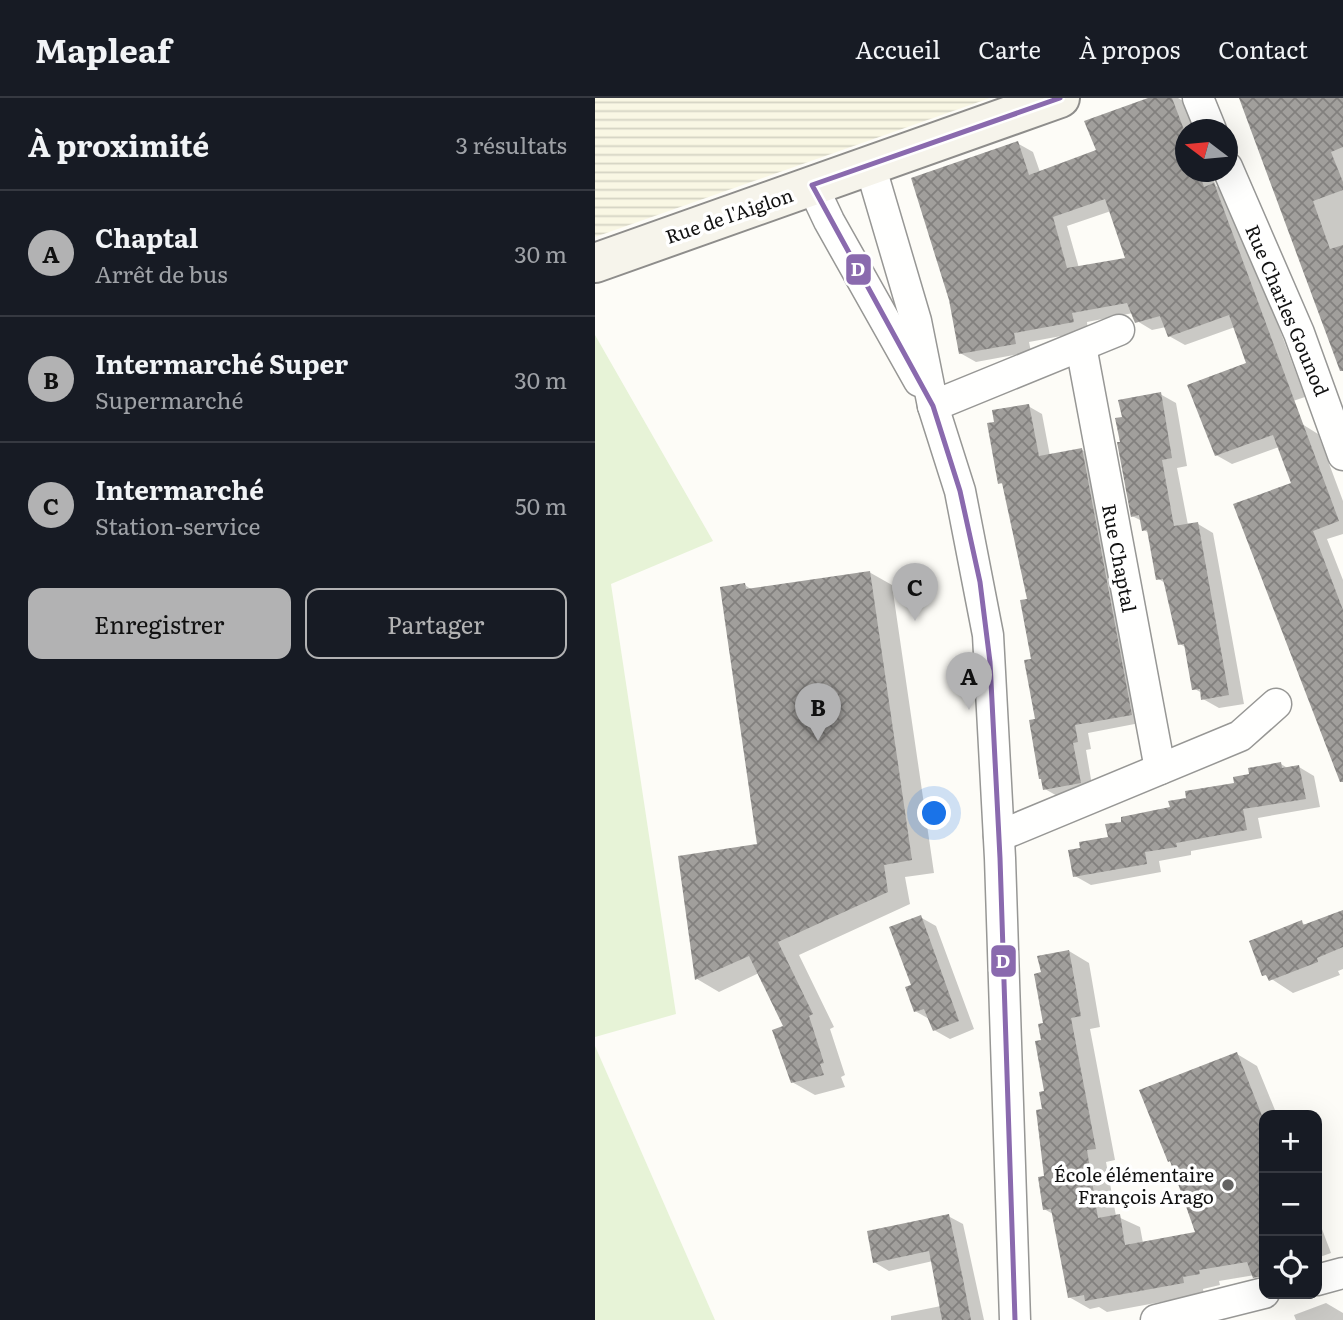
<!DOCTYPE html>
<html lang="fr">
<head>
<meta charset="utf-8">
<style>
  :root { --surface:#171b24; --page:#20242c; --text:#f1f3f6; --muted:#9ea1a6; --line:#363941; --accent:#b2b2b3 }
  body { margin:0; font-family:Literata,serif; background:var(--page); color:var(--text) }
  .controls { position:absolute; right:21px; bottom:21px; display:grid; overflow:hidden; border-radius:14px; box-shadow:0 7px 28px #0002 }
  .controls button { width:63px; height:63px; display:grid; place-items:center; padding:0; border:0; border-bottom:2px solid var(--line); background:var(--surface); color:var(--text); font:35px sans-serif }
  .compass { position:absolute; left:580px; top:21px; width:63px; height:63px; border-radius:50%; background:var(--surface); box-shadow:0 7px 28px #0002; rotate:286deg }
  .you { position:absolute; left:340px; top:716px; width:24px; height:24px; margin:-18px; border:5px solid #fff; border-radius:50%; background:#1a73e8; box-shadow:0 0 0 10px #1a73e833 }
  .badge { display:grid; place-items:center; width:46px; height:46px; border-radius:50%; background:var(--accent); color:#111; font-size:23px; font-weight:700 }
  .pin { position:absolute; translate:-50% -58px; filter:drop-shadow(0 2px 4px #0008) }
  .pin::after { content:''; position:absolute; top:37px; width:24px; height:21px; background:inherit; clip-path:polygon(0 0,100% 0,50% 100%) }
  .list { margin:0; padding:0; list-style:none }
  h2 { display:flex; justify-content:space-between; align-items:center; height:91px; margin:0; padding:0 28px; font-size:30px }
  h2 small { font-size:23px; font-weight:400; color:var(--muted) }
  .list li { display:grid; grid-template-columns:46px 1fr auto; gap:21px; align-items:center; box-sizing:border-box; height:126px; padding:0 28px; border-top:2px solid var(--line) }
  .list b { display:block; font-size:26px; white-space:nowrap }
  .list p { margin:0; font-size:23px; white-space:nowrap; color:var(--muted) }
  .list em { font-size:23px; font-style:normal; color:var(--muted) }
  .actions { display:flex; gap:14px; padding:21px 28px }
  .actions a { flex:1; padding:16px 0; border:2px solid var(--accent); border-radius:14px; text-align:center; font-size:24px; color:var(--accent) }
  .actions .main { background:var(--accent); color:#111 }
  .icon { flex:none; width:38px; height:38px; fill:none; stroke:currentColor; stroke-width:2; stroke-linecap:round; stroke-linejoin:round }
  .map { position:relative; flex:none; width:748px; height:1222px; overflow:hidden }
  header { display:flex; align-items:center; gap:42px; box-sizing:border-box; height:98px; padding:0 35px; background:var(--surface); border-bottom:2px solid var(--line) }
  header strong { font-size:33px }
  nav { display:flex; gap:38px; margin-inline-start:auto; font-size:24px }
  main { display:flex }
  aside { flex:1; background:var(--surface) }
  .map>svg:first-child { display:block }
</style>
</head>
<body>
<header>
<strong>Mapleaf</strong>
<nav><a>Accueil</a><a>Carte</a><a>À propos</a><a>Contact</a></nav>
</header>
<main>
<aside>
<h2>À proximité<small>3 résultats</small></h2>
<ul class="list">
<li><span class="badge">A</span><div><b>Chaptal</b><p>Arrêt de bus</p></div><em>30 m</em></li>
<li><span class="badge">B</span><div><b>Intermarché Super</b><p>Supermarché</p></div><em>30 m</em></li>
<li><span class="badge">C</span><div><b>Intermarché</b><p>Station-service</p></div><em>50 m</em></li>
</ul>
<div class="actions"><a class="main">Enregistrer</a><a>Partager</a></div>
</aside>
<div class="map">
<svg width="748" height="1222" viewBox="0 0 748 1222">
  <defs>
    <pattern id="farmland-rules" width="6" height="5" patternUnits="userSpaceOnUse" patternTransform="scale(1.75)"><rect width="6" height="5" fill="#f9f7e4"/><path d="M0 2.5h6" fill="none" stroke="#d4d3c3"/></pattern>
    <pattern id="building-cross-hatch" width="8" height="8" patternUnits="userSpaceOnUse" patternTransform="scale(1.75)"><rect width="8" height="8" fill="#a19f9c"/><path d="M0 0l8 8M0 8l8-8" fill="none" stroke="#82807e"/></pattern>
  </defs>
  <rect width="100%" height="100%" fill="#fdfcf7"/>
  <path fill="url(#farmland-rules)" d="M 0,0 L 395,0 L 0,139 Z"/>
  <g fill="#e7f3d7">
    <path d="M 0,237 L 118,443 L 16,486 L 81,916 L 0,939 Z"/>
    <path d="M 0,948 L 120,1222 L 0,1222 Z"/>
  </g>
  <g fill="#0003" fill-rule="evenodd">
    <path d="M 559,0 L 583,0 L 590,4 L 600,32 L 590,32 L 590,74 L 615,74 L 621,88 L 634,96 L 710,299 L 692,305 L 707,326 L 723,336 L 748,403 L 748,436 L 732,441 L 748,482 L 748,664 L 698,386 L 684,349 L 637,366 L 621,357 L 654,266 L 640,229 L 590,247 L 574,238 L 571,229 L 557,232 L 542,223 L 538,215 L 492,224 L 493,233 L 434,244 L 436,254 L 381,264 L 365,255 L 422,45 L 438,54 L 445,74 L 503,53 ZM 516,113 L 532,162 L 484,170 L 472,128 Z"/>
    <path d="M 646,0 L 748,0 L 748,270 Z"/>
    <path d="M 565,296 L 581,305 L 592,368 L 582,370 L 593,427 L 603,426 L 618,435 L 649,606 L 624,610 L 608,601 L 607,595 L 598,590 L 592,550 L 585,546 L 570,485 L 562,480 L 554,435 L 549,432 L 547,423 L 537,418 Z"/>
    <path d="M 433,308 L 447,316 L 455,358 L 487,352 L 501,360 L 550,624 L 493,635 L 496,651 L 491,652 L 498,693 L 464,699 L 450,691 L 442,623 L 434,502 L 409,387 L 404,384 Z"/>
    <path d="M 274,474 L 297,487 L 339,775 L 310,779 L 315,806 L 204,857 L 239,929 L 235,931 L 250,977 L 246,979 L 250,989 L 220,997 L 197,984 L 190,929 L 164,875 L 124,894 L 102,881 L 164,748 L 150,487 L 157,492 Z"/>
    <path d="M 686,666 L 694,671 L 704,669 L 719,678 L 725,709 L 663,720 L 667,740 L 596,753 L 596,757 L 564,763 L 566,774 L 496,787 L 480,778 L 515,741 L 593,701 L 641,686 Z"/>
    <path d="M 748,818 L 748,871 L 743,873 L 745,877 L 698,895 L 669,876 L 706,824 L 712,828 Z"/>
    <path d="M 325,819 L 341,828 L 379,931 L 355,941 L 339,932 L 336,922 L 320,913 L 318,888 Z"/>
    <path d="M 474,853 L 494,865 L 505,929 L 495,931 L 520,1062 L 511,1064 L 521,1118 L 545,1129 L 548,1145 L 603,1135 L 577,1065 L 574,1063 L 642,956 L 662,968 L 682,1017 L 669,1017 L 669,1182 L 660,1177 L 624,1183 L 625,1187 L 608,1191 L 609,1196 L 512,1214 L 504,1209 L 495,1211 L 474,1199 L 458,1116 L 449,1111 L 451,994 L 448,876 Z"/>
    <path d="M 353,1118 L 368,1126 L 389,1222 L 296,1222 L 296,1218 L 346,1208 L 338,1163 L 294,1173 L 279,1164 Z"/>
    <path d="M 722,1118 L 736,1155 L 722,1160 Z"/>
    <path d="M 731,1205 L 748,1215 L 748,1222 L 701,1222 L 699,1217 Z"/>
  </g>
  <g fill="url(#building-cross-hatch)" fill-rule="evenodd">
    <path d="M 553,0 L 577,0 L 591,37 L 591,74 L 604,74 L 609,89 L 619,85 L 744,423 L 718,433 L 748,512 L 748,684 L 745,684 L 638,406 L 696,385 L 678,337 L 620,358 L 592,287 L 651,265 L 634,217 L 573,239 L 565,218 L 540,225 L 532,205 L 477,215 L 479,224 L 419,235 L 421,246 L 364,256 L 354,202 L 316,80 L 423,43 L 434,77 L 501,52 L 489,23 ZM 510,101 L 530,160 L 472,170 L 458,119 Z"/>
    <path d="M 644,0 L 748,0 L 748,49 L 736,54 L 748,84 L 748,92 L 718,103 L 735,151 L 748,147 L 748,273 L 745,273 Z"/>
    <path d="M 566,294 L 577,360 L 567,362 L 579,428 L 603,424 L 634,597 L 606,602 L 605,591 L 597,592 L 589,546 L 583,547 L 568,481 L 561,482 L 552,432 L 547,433 L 544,417 L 536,419 L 522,344 L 525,344 L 520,320 L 527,319 L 523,302 Z"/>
    <path d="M 434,306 L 444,358 L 487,350 L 537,617 L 480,627 L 483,644 L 478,645 L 486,685 L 448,692 L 446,681 L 444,681 L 434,622 L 440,621 L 429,562 L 436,561 L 425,502 L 432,501 L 407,385 L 403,386 L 392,325 L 399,324 L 397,312 Z"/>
    <path d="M 275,473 L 317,762 L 289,767 L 293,794 L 183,844 L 218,916 L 214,918 L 229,965 L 225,966 L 229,977 L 196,985 L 177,932 L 188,928 L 154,858 L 100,882 L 83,758 L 162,746 L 125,489 L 150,485 L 151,491 Z"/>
    <path d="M 686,664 L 687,670 L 704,667 L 711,701 L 648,711 L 652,732 L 581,745 L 582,749 L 550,754 L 552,766 L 478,779 L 473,752 L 485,750 L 484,744 L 513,739 L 510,726 L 526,724 L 526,719 L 575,709 L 573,703 L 591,700 L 590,693 L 639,685 L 638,679 L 654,676 L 653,670 Z"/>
    <path d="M 748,812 L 748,849 L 722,860 L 723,864 L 674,883 L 671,877 L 667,878 L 654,843 L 707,822 L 708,827 Z"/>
    <path d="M 326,817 L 364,923 L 338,933 L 329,911 L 319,914 L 310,889 L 316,887 L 294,829 Z"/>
    <path d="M 474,852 L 486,918 L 476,920 L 501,1051 L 492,1052 L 503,1120 L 525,1116 L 530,1147 L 600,1134 L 575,1063 L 573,1064 L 544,992 L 642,954 L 669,1023 L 669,1178 L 658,1180 L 652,1164 L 604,1172 L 605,1176 L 588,1179 L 589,1185 L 490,1203 L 489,1197 L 473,1200 L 456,1111 L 448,1112 L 443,1079 L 449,1078 L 441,1012 L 447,1011 L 444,994 L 449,993 L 440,943 L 446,942 L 443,926 L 448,925 L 439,876 L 446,874 L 442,858 Z"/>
    <path d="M 354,1116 L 368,1181 L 376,1222 L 347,1222 L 334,1153 L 278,1165 L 272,1133 Z"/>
  </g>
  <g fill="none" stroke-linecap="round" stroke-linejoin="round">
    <g stroke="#979795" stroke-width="33">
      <g id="street">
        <path d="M 603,0 L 616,32"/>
        <path d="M 275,67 L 321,223 L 338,308 L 365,393 L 393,537 L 405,760 L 420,1222"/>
        <path d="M 632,69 L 704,235 L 748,357"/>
        <path d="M 217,87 L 234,123 L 324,283"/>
        <path d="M 486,248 L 565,671"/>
        <path d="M 338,308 L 524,232"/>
        <path d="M 404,738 L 645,638 L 681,606"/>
        <path d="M 722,1182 L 748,1175"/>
        <path d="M 561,1222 L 669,1195"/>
      </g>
    </g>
    <g stroke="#8e8d8b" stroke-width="42">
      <path id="secondary" d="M 0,165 L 465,0"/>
    </g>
    <use href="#street" stroke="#fffffe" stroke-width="30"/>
    <use href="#secondary" stroke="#f6f4eb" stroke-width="38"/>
    <g stroke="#fff" stroke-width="10">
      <path id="bus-1" d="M 420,1222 L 405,760 L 395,564 L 385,484 L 365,393 L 338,308 L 217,87 L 465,0"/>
    </g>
    <use href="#bus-1" stroke="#8a6aae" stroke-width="5"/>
  </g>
  <circle fill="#646362" stroke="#fff" stroke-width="2.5" cx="633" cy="1087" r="7"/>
  <g text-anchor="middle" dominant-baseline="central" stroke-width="7" stroke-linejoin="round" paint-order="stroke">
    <g font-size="19" fill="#111" stroke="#fff">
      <text transform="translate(134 117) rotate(-19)">Rue de l'Aiglon</text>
      <text transform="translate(693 212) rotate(67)">Rue Charles Gounod</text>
      <text transform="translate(525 460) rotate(79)">Rue Chaptal</text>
    </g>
    <g font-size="19" fill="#111" stroke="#fff" text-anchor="end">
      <text x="619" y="1076">École élémentaire<tspan x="619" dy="22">François Arago</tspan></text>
    </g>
  </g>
  <g stroke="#fff" stroke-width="2.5">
    <rect x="250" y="155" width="27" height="33" rx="7" fill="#8a6aae"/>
    <rect x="395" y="846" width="27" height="34" rx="7" fill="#8a6aae"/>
  </g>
  <g font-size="19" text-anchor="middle" font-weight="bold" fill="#fff">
    <text x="263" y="178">D</text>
    <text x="408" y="870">D</text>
  </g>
</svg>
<div class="controls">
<button>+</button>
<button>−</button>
<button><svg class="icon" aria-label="locate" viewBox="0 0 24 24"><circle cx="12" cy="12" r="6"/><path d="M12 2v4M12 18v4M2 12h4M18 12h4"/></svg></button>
</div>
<svg class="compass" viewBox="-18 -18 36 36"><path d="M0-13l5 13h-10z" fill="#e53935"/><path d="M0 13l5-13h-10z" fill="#9ea1a6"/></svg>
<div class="you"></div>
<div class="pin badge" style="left:374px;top:612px">A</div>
<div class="pin badge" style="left:223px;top:643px">B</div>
<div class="pin badge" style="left:320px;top:523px">C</div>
</div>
</main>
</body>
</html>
